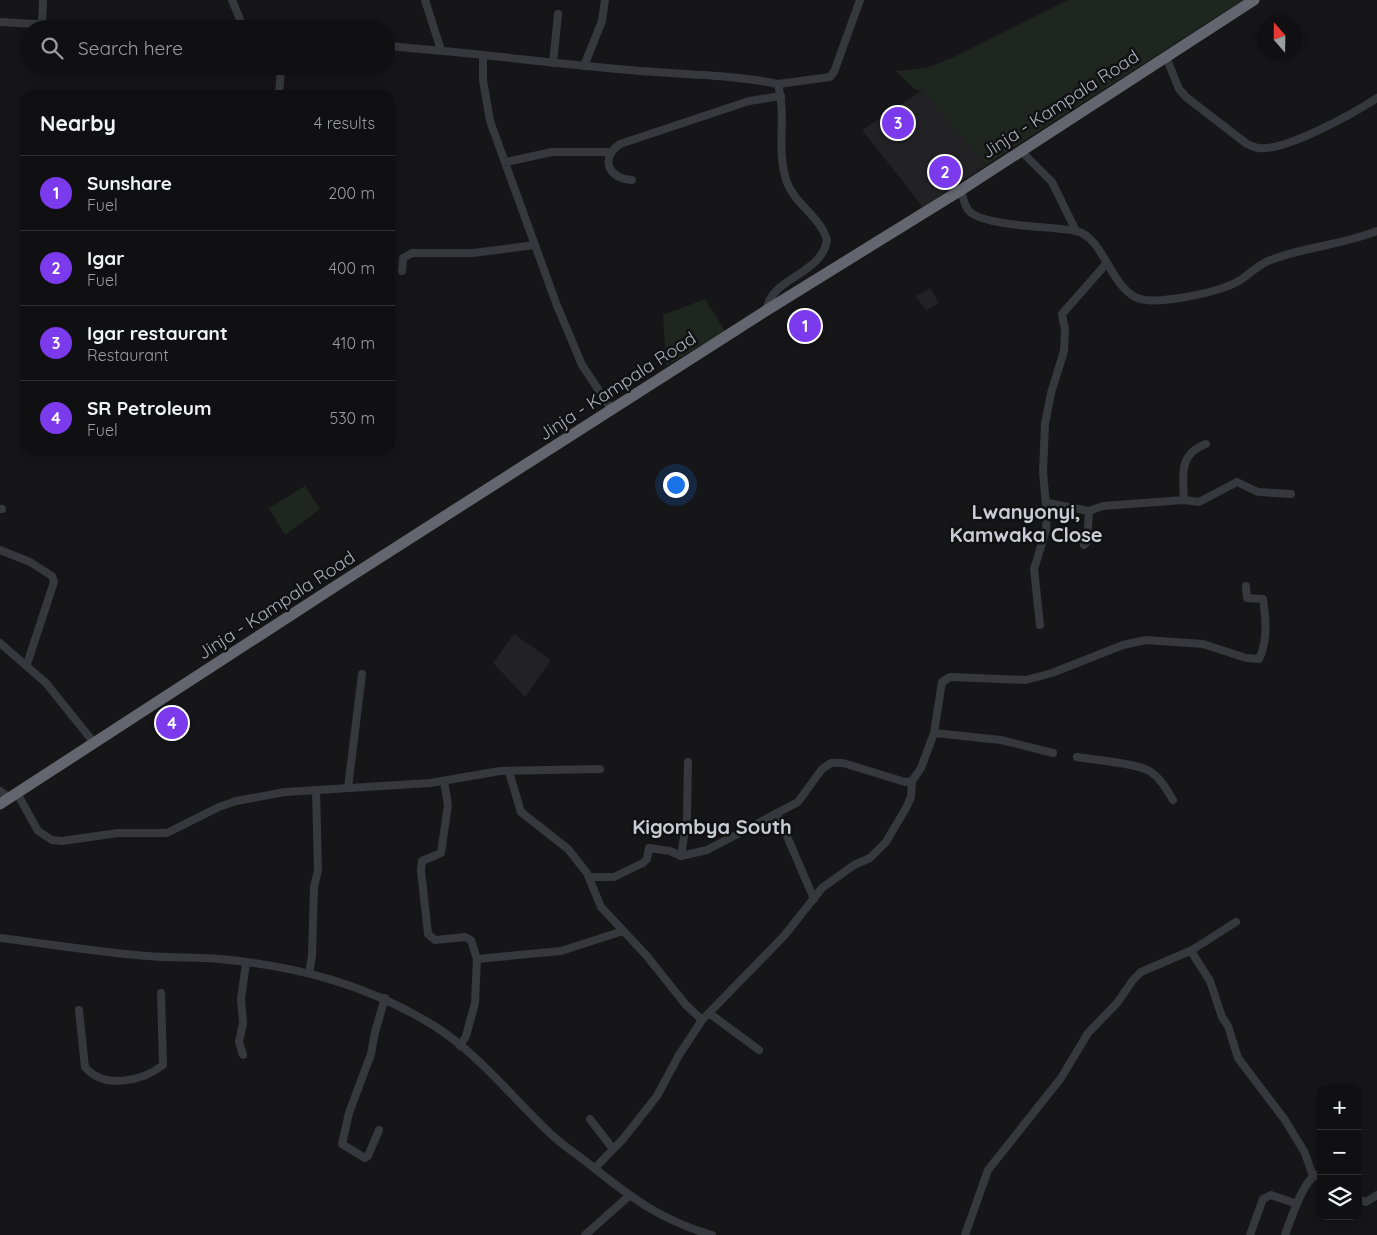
<!DOCTYPE html>
<html lang="en">
<head>
<meta charset="utf-8">
<style>
  :root { --surface:#101012; --page:#1e1e20; --text:#f1f3f6; --muted:#9c9d9f; --line:#303032; --accent:#7c3aed }
  body { margin:0; font-family:Quicksand,sans-serif; background:var(--page); color:var(--text) }
  .controls { position:absolute; right:15px; bottom:15px; display:grid; overflow:hidden; border-radius:10px; box-shadow:0 2px 12px #0003 }
  .controls button { width:45px; height:45px; display:grid; place-items:center; padding:0; border:0; border-bottom:1px solid var(--line); background:var(--surface); color:var(--text); font:25px sans-serif }
  .compass { position:absolute; left:1257px; top:15px; width:45px; height:45px; border-radius:50%; background:var(--surface); box-shadow:0 2px 12px #0003; rotate:340deg }
  .you { position:absolute; left:675px; top:484px; width:18px; height:18px; margin:-12px; border:4px solid #fff; border-radius:50%; background:#1a73e8; box-shadow:0 0 0 8px #1a73e833 }
  .badge { display:grid; place-items:center; width:32px; height:32px; border-radius:50%; background:var(--accent); color:#fff; font-size:16px; font-weight:700 }
  .pin { position:absolute; translate:-50% -50%; border:2px solid #fff; box-shadow:0 1px 5px #0006 }
  .list { margin:0; padding:0; list-style:none }
  h2 { display:flex; justify-content:space-between; align-items:center; height:65px; margin:0; padding:0 20px; font-size:21px }
  h2 small { font-size:16px; font-weight:400; color:var(--muted) }
  .list li { display:grid; grid-template-columns:32px 1fr auto; gap:15px; align-items:center; box-sizing:border-box; height:75px; padding:0 20px; border-top:1px solid var(--line) }
  .list b { display:block; font-size:19px; white-space:nowrap }
  .list p { margin:0; font-size:16px; white-space:nowrap; color:var(--muted) }
  .list em { font-size:16px; font-style:normal; color:var(--muted) }
  .icon { flex:none; width:28px; height:28px; fill:none; stroke:currentColor; stroke-width:2; stroke-linecap:round; stroke-linejoin:round }
  .map { position:relative; flex:none; width:1377px; height:1235px; overflow:hidden }
  .search { position:absolute; background:var(--surface); box-shadow:0 2px 12px #0003; left:20px; top:20px; width:375px; height:55px; display:flex; align-items:center; gap:12px; box-sizing:border-box; padding:0 18px; border-radius:28px; color:var(--muted); font-size:19px }
  .panel { position:absolute; background:var(--surface); box-shadow:0 2px 12px #0003; left:20px; top:90px; width:375px; height:365px; border-radius:15px }
  .map>svg:first-child { display:block }
</style>
</head>
<body>
<div class="map">
<svg width="1377" height="1235" viewBox="0 0 1377 1235">
  <rect width="100%" height="100%" fill="#161618"/>
  <g fill="#222225">
    <path d="M 923,90 L 986,165 L 923,207 L 862,130 Z"/>
    <path d="M 930,288 L 939,303 L 926,311 L 916,296 Z"/>
    <path d="M 514,634 L 551,660 L 525,697 L 493,663 Z"/>
  </g>
  <g fill="#1e261f">
    <path d="M 1068,0 L 1243,0 L 986,165 L 923,91 L 915,89 L 896,71 L 926,68 L 954,57 Z"/>
    <path d="M 705,299 L 725,331 L 666,366 L 663,315 Z"/>
    <path d="M 305,486 L 320,509 L 285,535 L 269,508 Z"/>
  </g>
  <g fill="none" stroke-linecap="round" stroke-linejoin="round">
    <g stroke="#37383d" stroke-width="8">
      <path d="M 232,0 L 244,29"/>
      <path d="M 425,0 L 441,50"/>
      <path d="M 0,22 L 123,29"/>
      <path d="M 42,23 L 43,0"/>
      <path d="M 386,46 C 467,52 548,63 630,70 C 678,75 730,74 778,84 C 787,118 776,147 786,180 C 794,204 820,216 827,240 C 822,275 769,278 767,310"/>
      <path d="M 483,56 L 483,80 L 490,121 L 556,303 L 582,365 L 612,410"/>
      <path d="M 1166,57 L 1179,89 L 1186,97 L 1247,144 C 1250,145 1254,147 1258,148 C 1285,152 1354,113 1377,98"/>
      <path d="M 553,63 L 558,14"/>
      <path d="M 584,66 L 602,21 L 605,0"/>
      <path d="M 778,84 L 830,77 L 834,72 L 860,0"/>
      <path d="M 279,95 L 281,66"/>
      <path d="M 1020,150 L 1052,182 L 1076,231"/>
      <path d="M 506,162 L 552,152 L 610,152"/>
      <path d="M 632,180 C 609,179 599,159 620,144 L 749,101 L 781,96"/>
      <path d="M 961,190 C 963,196 964,206 969,211 C 985,227 1052,226 1076,231 C 1103,237 1109,283 1135,297 C 1153,307 1218,292 1237,282 C 1248,276 1256,266 1268,261 C 1303,247 1342,245 1377,231"/>
      <path d="M 402,271 L 403,258 L 412,253 L 473,253 L 535,245"/>
      <path d="M 1184,500 C 1183,476 1178,454 1206,444"/>
      <path d="M 1048,503 L 1089,511 L 1087,542 L 1084,545"/>
      <path d="M 0,509 L 2,509"/>
      <path d="M 1089,511 L 1103,506 L 1184,500 L 1199,502 L 1237,482 L 1258,492 L 1291,494"/>
      <path d="M 0,550 L 30,562 L 52,576 L 54,582 L 27,664"/>
      <path d="M 1040,625 L 1034,569 L 1046,530 L 1047,516 L 1043,472 L 1045,424 L 1051,393 L 1064,351 L 1065,330 L 1062,314 L 1106,264"/>
      <path d="M 0,643 L 46,683 L 95,744"/>
      <path d="M 934,733 L 942,682 L 950,677 L 1026,680 L 1052,673 L 1123,645 L 1146,640 L 1203,644 L 1246,658 L 1259,659 C 1268,640 1266,620 1263,599 L 1247,598 L 1246,586"/>
      <path d="M 1077,757 C 1094,760 1139,763 1151,772 C 1161,779 1167,790 1173,800"/>
      <path d="M 509,772 L 521,812 L 568,849 L 587,873 L 601,907 L 646,955 L 686,1005 L 702,1020"/>
      <path d="M 444,781 L 448,805 L 441,853 L 422,861 L 421,870 L 428,934 L 435,940 L 465,937 L 471,940 L 477,959"/>
      <path d="M 348,788 L 362,674"/>
      <path d="M 0,791 L 10,798"/>
      <path d="M 17,793 L 38,831 L 52,840 L 62,841 L 118,833 L 167,833 L 219,807 L 236,801 L 285,792 L 430,783 L 500,771 L 600,769"/>
      <path d="M 777,813 L 814,899"/>
      <path d="M 681,856 L 687,817 L 688,762"/>
      <path d="M 589,877 L 614,877 L 643,863 L 647,859 L 649,848 L 670,851 L 681,856 L 707,850 L 798,802 L 822,769 L 831,763 L 843,763 L 905,782 L 912,781"/>
      <path d="M 0,938 C 49,944 98,952 147,956 C 171,958 196,957 220,959 C 298,966 369,985 436,1027 C 481,1056 514,1100 553,1136 C 566,1148 581,1157 594,1168 C 633,1199 663,1221 712,1235"/>
      <path d="M 1191,951 L 1210,981 L 1222,1017 L 1228,1026 L 1238,1058 L 1285,1120 L 1305,1153 L 1313,1176"/>
      <path d="M 309,973 L 312,956 L 314,887 L 318,870 L 316,790"/>
      <path d="M 79,1010 L 85,1067 C 104,1090 143,1081 163,1065 L 161,993"/>
      <path d="M 709,1013 L 759,1050"/>
      <path d="M 460,1046 L 466,1036 L 475,1003 L 477,959 L 561,951 L 623,931"/>
      <path d="M 243,1055 L 239,1042 L 243,1023 L 241,999 L 246,963"/>
      <path d="M 590,1119 L 613,1149"/>
      <path d="M 379,1130 L 368,1156 L 365,1158 L 342,1144 L 349,1113 L 371,1054 L 375,1032 L 385,998"/>
      <path d="M 595,1168 L 623,1139 L 657,1096 L 679,1055 L 702,1020 L 784,936 L 822,888 L 854,865 L 870,858 L 886,842 L 906,808 L 911,797 L 912,781 L 921,768 L 934,733 L 1001,740 L 1053,753"/>
      <path d="M 1358,1199 L 1366,1202 L 1377,1195"/>
      <path d="M 585,1235 L 629,1196"/>
      <path d="M 965,1235 L 988,1170 L 1061,1078 L 1088,1033 L 1117,1003 L 1133,980 L 1141,972 L 1192,950 L 1236,922"/>
      <path d="M 1250,1235 L 1263,1199 L 1271,1195 L 1297,1204"/>
      <path d="M 1285,1235 C 1290,1221 1303,1181 1316,1175 L 1321,1176"/>
    </g>
    <path stroke="#63666e" stroke-width="11" d="M 0,804 L 345,580 L 767,310 L 961,190 L 1254,0"/>
  </g>
  <g text-anchor="middle" dominant-baseline="central" stroke-width="5" stroke-linejoin="round" paint-order="stroke">
    <g font-size="18" fill="#a8adb8" stroke="#111113">
      <text transform="translate(1060 104) rotate(-33)">Jinja - Kampala Road</text>
      <text transform="translate(617 386) rotate(-33)">Jinja - Kampala Road</text>
      <text transform="translate(276 605) rotate(-33)">Jinja - Kampala Road</text>
    </g>
    <g font-size="20" font-weight="bold" fill="#c9ccd4" stroke="#111113">
      <text x="1026" y="511">Lwanyonyi,<tspan x="1026" dy="23">Kamwaka Close</tspan></text>
      <text x="712" y="826">Kigombya South</text>
    </g>
  </g>
</svg>
<div class="controls">
<button>+</button>
<button>−</button>
<button><svg class="icon" aria-label="layers" viewBox="0 0 24 24"><path d="M12 4l9 5-9 5-9-5zM3 14l9 5 9-5"/></svg></button>
</div>
<svg class="compass" viewBox="-18 -18 36 36"><path d="M0-13l5 13h-10z" fill="#e53935"/><path d="M0 13l5-13h-10z" fill="#9c9d9f"/></svg>
<div class="you"></div>
<div class="pin badge" style="left:805px;top:326px">1</div>
<div class="pin badge" style="left:945px;top:172px">2</div>
<div class="pin badge" style="left:898px;top:123px">3</div>
<div class="pin badge" style="left:172px;top:723px">4</div>
<div class="search"><svg class="icon" aria-label="search" viewBox="0 0 24 24"><circle cx="10" cy="10" r="6"/><path d="M15 15l6 6"/></svg>Search here</div>
<section class="panel">
<h2>Nearby<small>4 results</small></h2>
<ul class="list">
<li><span class="badge">1</span><div><b>Sunshare</b><p>Fuel</p></div><em>200 m</em></li>
<li><span class="badge">2</span><div><b>Igar</b><p>Fuel</p></div><em>400 m</em></li>
<li><span class="badge">3</span><div><b>Igar restaurant</b><p>Restaurant</p></div><em>410 m</em></li>
<li><span class="badge">4</span><div><b>SR Petroleum</b><p>Fuel</p></div><em>530 m</em></li>
</ul>
</section>
</div>
</body>
</html>
